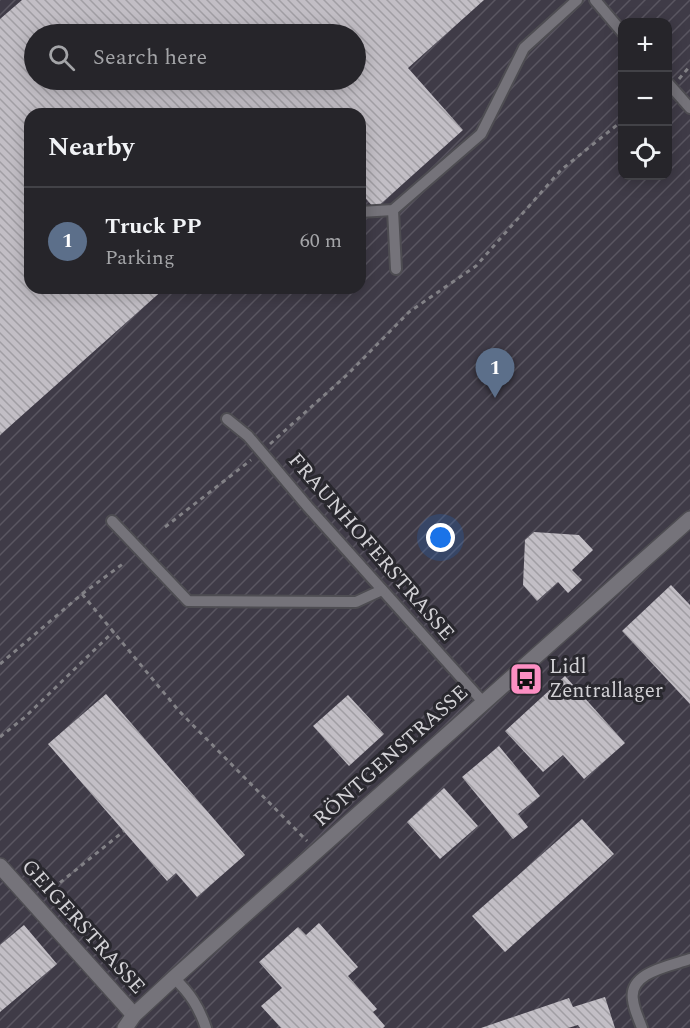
<!DOCTYPE html>
<html lang="en">
<head>
<meta charset="utf-8">
<style>
  :root { --surface:#26252a; --page:#323136; --text:#f1f3f6; --muted:#a4a5a8; --line:#424247; --accent:#fc8fc3 }
  body { margin:0; font-family:Spectral,serif; background:var(--page); color:var(--text) }
  .controls { position:absolute; right:18px; top:18px; display:grid; overflow:hidden; border-radius:12px; box-shadow:0 3px 15px #0003 }
  .controls button { width:54px; height:54px; display:grid; place-items:center; padding:0; border:0; border-bottom:2px solid var(--line); background:var(--surface); color:var(--text); font:30px sans-serif }
  .you { position:absolute; left:441px; top:538px; width:21px; height:21px; margin:-15px; border:4px solid #fff; border-radius:50%; background:#1a73e8; box-shadow:0 0 0 9px #1a73e833 }
  .badge { display:grid; place-items:center; width:39px; height:39px; border-radius:50%; background:var(--accent); color:#fff; font-size:20px; font-weight:700 }
  .pin { position:absolute; translate:-50% -50px; filter:drop-shadow(0 2px 3px #0008) }
  .pin::after { content:''; position:absolute; top:32px; width:21px; height:18px; background:inherit; clip-path:polygon(0 0,100% 0,50% 100%) }
  .list { margin:0; padding:0; list-style:none }
  h2 { display:flex; justify-content:space-between; align-items:center; height:78px; margin:0; padding:0 24px; font-size:26px }
  h2 small { font-size:20px; font-weight:400; color:var(--muted) }
  .list li { display:grid; grid-template-columns:39px 1fr auto; gap:18px; align-items:center; box-sizing:border-box; height:108px; padding:0 24px; border-top:2px solid var(--line) }
  .list b { display:block; font-size:22px; white-space:nowrap }
  .list p { margin:0; font-size:20px; white-space:nowrap; color:var(--muted) }
  .list em { font-size:20px; font-style:normal; color:var(--muted) }
  .icon { flex:none; width:33px; height:33px; fill:none; stroke:currentColor; stroke-width:2; stroke-linecap:round; stroke-linejoin:round }
  .map { position:relative; flex:none; width:690px; height:1028px; overflow:hidden }
  .search { position:absolute; background:var(--surface); box-shadow:0 3px 15px #0003; left:24px; top:24px; width:342px; height:66px; display:flex; align-items:center; gap:15px; box-sizing:border-box; padding:0 21px; border-radius:33px; color:var(--muted); font-size:22px }
  .panel { position:absolute; background:var(--surface); box-shadow:0 3px 15px #0003; left:24px; top:108px; width:342px; height:186px; border-radius:18px }
  .map>svg:first-child { display:block }
</style>
</head>
<body>
<div class="map">
<svg width="690" height="1028" viewBox="0 0 690 1028">
  <defs>
    <pattern id="industrial-furrows" width="10" height="10" patternUnits="userSpaceOnUse" patternTransform="scale(1.5)"><rect width="10" height="10" fill="#3f3b47"/><path d="M-1 1l2-2M0 10L10 0M9 11l2-2" fill="none" stroke="#5a5661"/></pattern>
    <pattern id="building-back-hatch" width="6" height="6" patternUnits="userSpaceOnUse" patternTransform="scale(1.5)"><rect width="6" height="6" fill="#c2bec5"/><path d="M-1 5l2 2M0 0l6 6M5-1l2 2" fill="none" stroke="#a19ea4"/></pattern>
  </defs>
  <rect width="100%" height="100%" fill="#333138"/>
  <path fill="url(#industrial-furrows)" fill-rule="evenodd" d="M 0,0 L 690,0 L 690,1028 L 0,1028 ZM 622,22 L 668,22 L 668,176 L 622,176 ZM 34,34 L 356,34 L 356,80 L 34,80 ZM 30,114 L 360,114 L 360,288 L 30,288 Z"/>
  <g fill="url(#building-back-hatch)" fill-rule="evenodd">
    <path d="M 22,0 L 484,0 L 408,68 L 463,130 L 375,209 L 360,192 L 360,114 L 30,114 L 30,288 L 165,288 L 0,435 L 0,19 ZM 34,34 L 356,34 L 356,80 L 34,80 Z"/>
    <path d="M 534,532 L 579,535 L 593,550 L 572,570 L 582,580 L 568,593 L 558,582 L 537,601 L 523,585 L 525,540 Z"/>
    <path d="M 671,585 L 690,605 L 690,704 L 622,631 Z"/>
    <path d="M 565,676 L 625,743 L 584,779 L 563,755 L 543,772 L 505,731 Z"/>
    <path d="M 106,694 L 245,855 L 197,897 L 176,873 L 167,881 L 48,744 Z"/>
    <path d="M 348,695 L 384,734 L 349,766 L 313,726 Z"/>
    <path d="M 499,746 L 540,796 L 518,814 L 528,827 L 513,839 L 462,777 Z"/>
    <path d="M 444,788 L 478,826 L 440,859 L 407,822 Z"/>
    <path d="M 582,819 L 614,854 L 505,952 L 472,916 Z"/>
    <path d="M 319,923 L 358,967 L 348,976 L 377,1009 L 373,1012 L 385,1026 L 383,1028 L 281,1028 L 261,1006 L 282,988 L 259,962 L 298,927 L 306,935 Z"/>
    <path d="M 24,925 L 57,964 L 0,1012 L 0,945 Z"/>
    <path d="M 605,997 L 615,1028 L 580,1028 L 578,1025 L 568,1028 L 481,1028 L 569,998 L 573,1007 Z"/>
  </g>
  <g fill="none" stroke-linecap="round" stroke-linejoin="round">
    <g stroke="#4e4d52" stroke-width="14">
      <g id="service">
        <path d="M 595,0 L 622,32"/>
        <path d="M 668,83 L 690,108"/>
        <path d="M 393,210 L 396,269"/>
        <path d="M 360,212 L 393,210 L 481,134 L 524,48 L 577,0"/>
        <path d="M 227,419 L 248,436 L 308,507 L 483,702"/>
        <path d="M 112,521 L 188,601 L 356,602 L 382,590"/>
        <path d="M 174,978 C 190,993 199,1007 206,1028"/>
        <path d="M 642,1028 C 639,1019 634,1010 633,1000 C 628,972 671,966 690,959"/>
      </g>
    </g>
    <g stroke="#4e4d52" stroke-width="18">
      <g id="minor">
        <path d="M 0,866 L 134,1015"/>
        <path d="M 125,1028 L 134,1015 L 174,978 L 690,519"/>
      </g>
    </g>
    <g stroke="#828186" stroke-width="3" stroke-dasharray="4.5 4.5" stroke-linecap="butt">
      <path d="M 679,79 L 690,66"/>
      <path d="M 270,444 L 349,373 L 409,312 L 476,266 L 561,170 L 622,121"/>
      <path d="M 165,527 L 251,460"/>
      <path d="M 82,594 L 124,563"/>
      <path d="M 0,664 L 82,594 L 179,711 L 307,841"/>
      <path d="M 0,737 L 25,717 L 114,631"/>
      <path d="M 46,894 L 124,831"/>
    </g>
    <use href="#service" stroke="#75737a" stroke-width="10"/>
    <use href="#minor" stroke="#75737a" stroke-width="15"/>
  </g>
  <defs>
    <g id="bus-square" transform="scale(1.725)"><rect x="-9" y="-9" width="18" height="18" rx="4" fill="#fc8fc3" stroke="#29282e"/><path d="M-5-6H5V4H4V6H2V4H-2V6H-4V4H-5ZM-3.5-4V0h7V-4ZM-3.5 1.2v1.5H-2V1.2ZM2 1.2v1.5H3.5V1.2Z" fill="#111"/></g>
  </defs>
  <g fill-rule="evenodd">
    <use href="#bus-square" x="526" y="679"/>
  </g>
  <g text-anchor="middle" dominant-baseline="central" stroke-width="6" stroke-linejoin="round" paint-order="stroke">
    <g font-size="21" fill="#d2d1d5" stroke="#29282e">
      <text transform="translate(371 547) rotate(49)">FRAUNHOFERSTRASSE</text>
      <text transform="translate(391 756) rotate(-42)">RÖNTGENSTRASSE</text>
      <text transform="translate(83 927) rotate(48)">GEIGERSTRASSE</text>
    </g>
    <g font-size="21" fill="#d2d1d5" stroke="#29282e" text-anchor="start">
      <text x="549" y="667">Lidl<tspan x="549" dy="24">Zentrallager</tspan></text>
    </g>
  </g>
</svg>
<div class="controls">
<button>+</button>
<button>−</button>
<button><svg class="icon" aria-label="locate" viewBox="0 0 24 24"><circle cx="12" cy="12" r="6"/><path d="M12 2v4M12 18v4M2 12h4M18 12h4"/></svg></button>
</div>
<div class="you"></div>
<div class="pin badge" style="left:495px;top:398px;background:#5c6f8a">1</div>
<div class="search"><svg class="icon" aria-label="search" viewBox="0 0 24 24"><circle cx="10" cy="10" r="6"/><path d="M15 15l6 6"/></svg>Search here</div>
<section class="panel">
<h2>Nearby<small></small></h2>
<ul class="list">
<li><span class="badge" style="background:#5c6f8a">1</span><div><b>Truck PP</b><p>Parking</p></div><em>60 m</em></li>
</ul>
</section>
</div>
</body>
</html>
